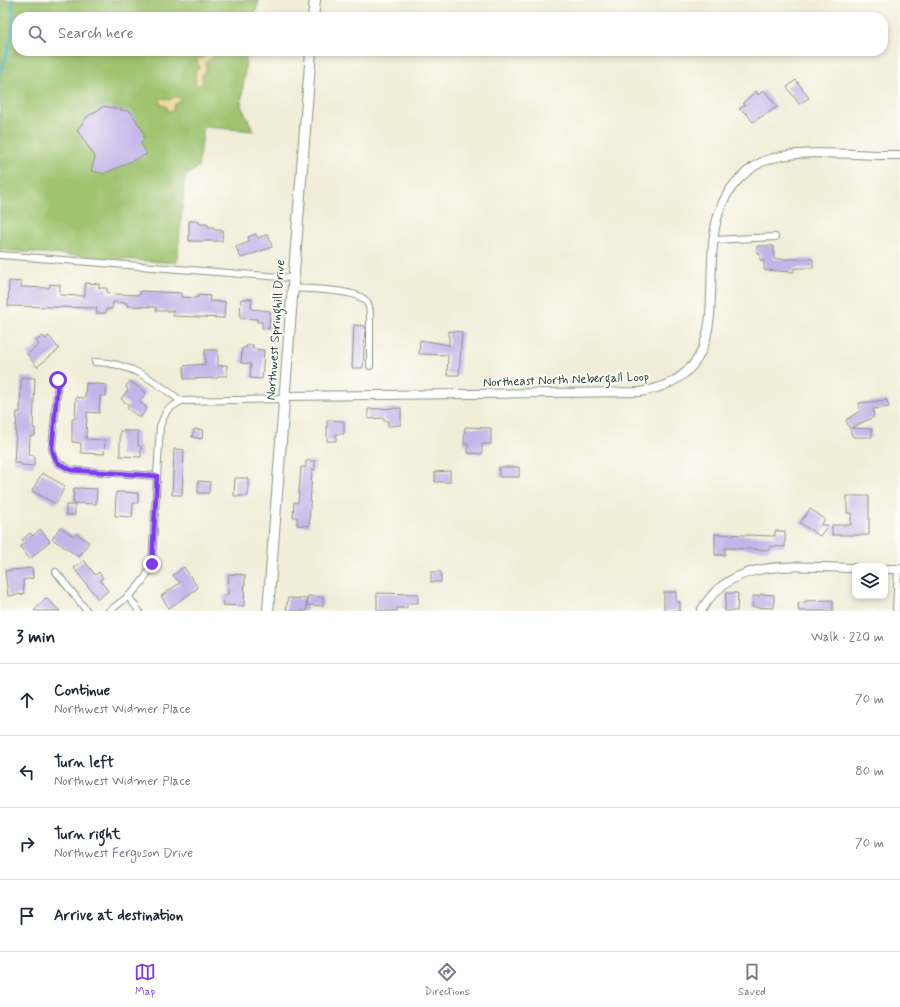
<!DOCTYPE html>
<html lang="en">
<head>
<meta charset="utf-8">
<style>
  :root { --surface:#fff; --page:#f6f6f7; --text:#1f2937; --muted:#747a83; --line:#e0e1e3; --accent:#7c3aed }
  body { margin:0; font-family:Mynerve,sans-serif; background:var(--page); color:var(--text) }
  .controls { position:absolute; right:12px; bottom:12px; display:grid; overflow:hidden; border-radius:8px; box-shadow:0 2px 6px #0003 }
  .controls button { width:36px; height:36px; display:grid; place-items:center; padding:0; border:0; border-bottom:1px solid var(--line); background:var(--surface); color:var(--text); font:20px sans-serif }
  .stop { position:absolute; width:12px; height:12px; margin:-9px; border:3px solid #7c3aed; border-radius:50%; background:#fff }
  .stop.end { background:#7c3aed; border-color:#fff; box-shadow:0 1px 4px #0008 }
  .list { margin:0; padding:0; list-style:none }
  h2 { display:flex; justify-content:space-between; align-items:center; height:52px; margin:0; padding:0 16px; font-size:17px }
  h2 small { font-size:13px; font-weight:400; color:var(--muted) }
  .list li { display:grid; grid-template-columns:26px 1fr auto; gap:12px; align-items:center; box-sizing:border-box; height:72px; padding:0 16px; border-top:1px solid var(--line) }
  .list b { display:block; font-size:15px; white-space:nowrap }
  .list p { margin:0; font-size:13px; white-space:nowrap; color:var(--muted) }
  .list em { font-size:13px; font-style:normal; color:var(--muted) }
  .icon { flex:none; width:22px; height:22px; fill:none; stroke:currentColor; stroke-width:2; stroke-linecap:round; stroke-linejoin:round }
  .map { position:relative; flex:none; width:900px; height:611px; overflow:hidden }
  .search { position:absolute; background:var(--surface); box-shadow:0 2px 6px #0003; left:12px; right:12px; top:12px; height:44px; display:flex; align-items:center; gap:10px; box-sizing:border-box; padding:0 14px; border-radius:16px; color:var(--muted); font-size:15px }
  .sheet { height:340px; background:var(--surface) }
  nav { display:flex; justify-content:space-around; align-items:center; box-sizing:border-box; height:56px; border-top:1px solid var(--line); background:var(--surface); font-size:11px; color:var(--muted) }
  nav a { display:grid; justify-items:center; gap:2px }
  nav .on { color:var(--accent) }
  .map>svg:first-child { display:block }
</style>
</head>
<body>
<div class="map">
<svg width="900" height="611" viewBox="0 0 900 611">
  <rect width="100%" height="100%" fill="#fdfcf7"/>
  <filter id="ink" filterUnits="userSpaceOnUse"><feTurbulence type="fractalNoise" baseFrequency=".025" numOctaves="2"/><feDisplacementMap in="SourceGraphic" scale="8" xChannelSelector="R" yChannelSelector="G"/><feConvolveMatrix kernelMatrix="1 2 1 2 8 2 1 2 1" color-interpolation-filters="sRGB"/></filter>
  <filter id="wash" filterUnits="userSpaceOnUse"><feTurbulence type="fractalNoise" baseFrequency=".012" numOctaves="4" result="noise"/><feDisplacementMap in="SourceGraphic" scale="16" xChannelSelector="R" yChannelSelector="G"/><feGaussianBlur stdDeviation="0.9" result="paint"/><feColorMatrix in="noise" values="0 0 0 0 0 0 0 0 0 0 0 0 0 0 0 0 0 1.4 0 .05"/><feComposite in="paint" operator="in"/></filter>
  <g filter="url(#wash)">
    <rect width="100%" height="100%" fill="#f1edd8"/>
    <path fill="#9fc36e" stroke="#5f8051" d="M 0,0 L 259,0 L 254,17 L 17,17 L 17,51 L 247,51 L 241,106 L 254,131 L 204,127 L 198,167 L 185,177 L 177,263 L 0,250 Z"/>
    <g fill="#eeda9e" stroke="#868c69">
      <path d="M 209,51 L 213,52 L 214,56 L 206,62 L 206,70 L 202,75 L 203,83 L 201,85 L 196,85 L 195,72 L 200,67 L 196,59 L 202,58 Z"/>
      <path d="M 174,97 L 178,97 L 181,100 L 174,105 L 173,111 L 168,111 L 166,106 L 160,104 L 160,100 L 162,98 L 170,100 Z"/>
    </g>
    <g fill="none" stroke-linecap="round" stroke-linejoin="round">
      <path stroke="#4cb5cb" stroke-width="2.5" d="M 0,73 C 10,49 15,26 12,0"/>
    </g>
    <g id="blocks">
      <g fill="#c4b4e9">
        <path d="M 796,80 L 809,98 L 799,104 L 787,87 Z"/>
        <path d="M 764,90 L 777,107 L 753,122 L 746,113 L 739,109 L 745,105 L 743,103 L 756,91 L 758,95 Z"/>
        <path d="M 104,106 L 131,112 L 144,133 L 144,139 L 141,143 L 147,154 L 104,174 L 91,171 L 95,157 L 77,130 L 87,117 Z"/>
        <path d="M 189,221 L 199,221 L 199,224 L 208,224 L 208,227 L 214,227 L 214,230 L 223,230 L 222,241 L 189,241 Z"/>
        <path d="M 256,234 L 258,238 L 268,234 L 272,247 L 241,258 L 236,247 L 249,242 L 248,237 Z"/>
        <path d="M 757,246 L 774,246 L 774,259 L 813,259 L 813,268 L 794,268 L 794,272 L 764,270 L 764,261 L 760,260 L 760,254 L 757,253 Z"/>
        <path d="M 9,281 L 21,282 L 21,287 L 49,288 L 50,284 L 60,285 L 60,295 L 85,296 L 85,283 L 99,284 L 99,288 L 107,288 L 107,292 L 113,294 L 140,295 L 140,291 L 181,293 L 181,297 L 197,298 L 198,295 L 210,296 L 209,301 L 225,302 L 224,318 L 173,316 L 174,311 L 156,311 L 156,307 L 127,306 L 127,303 L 113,302 L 112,309 L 106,309 L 106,313 L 96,313 L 97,308 L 8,306 Z"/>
        <path d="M 241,299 L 252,299 L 251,309 L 270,311 L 269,329 L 262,328 L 262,322 L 257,322 L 257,319 L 240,318 Z"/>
        <path d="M 354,325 L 365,326 L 363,368 L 352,368 Z"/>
        <path d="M 449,331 L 462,332 L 459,375 L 447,375 L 448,355 L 419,354 L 420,340 L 449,345 Z"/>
        <path d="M 43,336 L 45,339 L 49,336 L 59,349 L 37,367 L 27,354 L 39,345 L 36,341 Z"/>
        <path d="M 247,345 L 253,345 L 253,349 L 264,350 L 262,379 L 250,378 L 251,364 L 241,363 L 242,348 L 246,348 Z"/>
        <path d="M 205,350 L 218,350 L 218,366 L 227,365 L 227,376 L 218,376 L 218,378 L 184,379 L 184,366 L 205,364 Z"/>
        <path d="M 21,377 L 35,378 L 33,428 L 35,428 L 35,436 L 30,436 L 29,455 L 35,456 L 34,466 L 21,465 L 21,463 L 14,463 L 17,412 L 20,412 Z"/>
        <path d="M 130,381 L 146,393 L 139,402 L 147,408 L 140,418 L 127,408 L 129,405 L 121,399 L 128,390 L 126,386 Z"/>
        <path d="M 86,383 L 106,385 L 106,396 L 100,396 L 99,413 L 87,412 L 86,439 L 105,440 L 104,454 L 81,453 L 81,443 L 72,442 L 72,419 L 75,419 L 76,397 L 85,398 Z"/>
        <path d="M 887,400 L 889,407 L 873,409 L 874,417 L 851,428 L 872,429 L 872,437 L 853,437 L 846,420 L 860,411 L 859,403 Z"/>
        <path d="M 401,408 L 401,425 L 388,426 L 388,421 L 384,421 L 384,418 L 368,419 L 368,409 Z"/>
        <path d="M 327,420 L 344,421 L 344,434 L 336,434 L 336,441 L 327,441 Z"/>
        <path d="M 465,427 L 491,428 L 491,444 L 482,444 L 482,454 L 468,453 L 468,444 L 464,444 Z"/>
        <path d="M 194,429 L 203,430 L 202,439 L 192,437 Z"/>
        <path d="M 120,431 L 138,431 L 138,446 L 141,446 L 141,457 L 120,456 Z"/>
        <path d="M 174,449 L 184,450 L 182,495 L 172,495 Z"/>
        <path d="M 306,461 L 315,461 L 315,470 L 312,469 L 309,526 L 297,525 L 297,517 L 293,517 L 294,502 L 298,503 L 301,467 L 306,467 Z"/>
        <rect x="499" y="467" width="20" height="10"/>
        <path d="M 450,471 L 450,482 L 435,482 L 435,472 Z"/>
        <path d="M 42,473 L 65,486 L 56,504 L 32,491 Z"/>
        <path d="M 235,478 L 248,478 L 248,496 L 234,496 Z"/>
        <path d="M 198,481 L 210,482 L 209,493 L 198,493 Z"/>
        <path d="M 74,488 L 97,489 L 96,504 L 73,503 Z"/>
        <path d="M 116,492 L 138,493 L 138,503 L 133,503 L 132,517 L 115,516 Z"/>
        <path d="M 847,496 L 869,496 L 869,535 L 832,535 L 832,525 L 851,525 L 851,513 L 847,513 Z"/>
        <rect x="66" y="505" width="9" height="10"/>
        <path d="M 810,509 L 825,519 L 821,525 L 828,525 L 820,536 L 800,523 Z"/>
        <path d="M 60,527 L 74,536 L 76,533 L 89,542 L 79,557 L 52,539 Z"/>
        <path d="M 40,529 L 50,541 L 30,559 L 20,547 L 25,543 L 22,540 L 30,533 L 33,536 Z"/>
        <path d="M 775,531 L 785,531 L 785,547 L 770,546 L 770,550 L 725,548 L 725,555 L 715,555 L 715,534 L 775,536 Z"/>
        <path d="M 84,560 L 95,575 L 99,572 L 103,578 L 100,580 L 108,591 L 98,599 L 74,568 Z"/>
        <path d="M 184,567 L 198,588 L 169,608 L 161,596 L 180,583 L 173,575 Z"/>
        <path d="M 32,568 L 33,578 L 23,580 L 24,594 L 8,596 L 5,571 Z"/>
        <rect x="431" y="572" width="10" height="10"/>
        <path d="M 229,574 L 245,575 L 244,606 L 223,605 L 224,595 L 228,595 Z"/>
        <path d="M 664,592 L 676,592 L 676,602 L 680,602 L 680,611 L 664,611 Z"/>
        <path d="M 377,593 L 418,594 L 418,603 L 407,603 L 407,608 L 397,608 L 397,611 L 377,611 Z"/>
        <path d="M 726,593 L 738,593 L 737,611 L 725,611 Z"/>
        <path d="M 760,594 L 774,595 L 774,608 L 752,607 L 753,596 L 760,596 Z"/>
        <path d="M 308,596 L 323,597 L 323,606 L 307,605 Z"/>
        <path d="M 46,598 L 60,611 L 34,611 Z"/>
        <path d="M 288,598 L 307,599 L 307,611 L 286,611 Z"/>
        <path d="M 833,600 L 833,611 L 799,611 L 798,603 L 805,603 L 805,601 Z"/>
      </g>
    </g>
  </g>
  <g filter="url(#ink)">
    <use href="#blocks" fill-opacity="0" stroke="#889586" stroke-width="1"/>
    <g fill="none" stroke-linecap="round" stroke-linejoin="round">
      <g stroke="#889586" stroke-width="8">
        <g id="minor">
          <path d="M 713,240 L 775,237"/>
          <path d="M 0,255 L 293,278"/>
          <path d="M 292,288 C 308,289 357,289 366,301 C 370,306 370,311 370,316 L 370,366"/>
          <path d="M 95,362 C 129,362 155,381 181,401"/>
          <path d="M 58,380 L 52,448 L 54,456 L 58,463 L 71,470 L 157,476"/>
          <path d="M 56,572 L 87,611"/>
          <path d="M 128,596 L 139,611"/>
          <path d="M 109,611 C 127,598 145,585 152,563 L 160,426 L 167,410 L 181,401 L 284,399"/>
          <path d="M 896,611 L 898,569"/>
        </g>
      </g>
      <g stroke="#889586" stroke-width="10">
        <g id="tertiary">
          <path d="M 284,396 L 640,392 C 760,372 676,241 739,179 C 748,170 758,162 770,159 C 803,148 863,156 900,155"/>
          <path d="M 885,569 L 900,569"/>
          <path d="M 701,611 C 732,554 801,568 855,568"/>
        </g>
      </g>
      <g stroke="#889586" stroke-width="12">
        <g id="primary">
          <path d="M 313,17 L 315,0"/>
          <path d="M 268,611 L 311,51"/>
        </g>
      </g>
      <use href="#minor" stroke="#fff" stroke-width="6"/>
      <use href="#tertiary" stroke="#fff" stroke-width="8"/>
      <use href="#primary" stroke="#fff" stroke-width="10"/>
    </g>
  </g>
  <g fill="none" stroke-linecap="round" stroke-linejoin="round" filter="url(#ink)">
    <path stroke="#7c3aed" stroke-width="5" d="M 58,380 L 52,448 L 54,456 L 58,463 L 71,470 L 157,476 L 152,564"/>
  </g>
  <g text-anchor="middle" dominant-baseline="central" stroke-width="3.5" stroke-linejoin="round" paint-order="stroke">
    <g font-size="13" fill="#1f3d34" stroke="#fdfcf7">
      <text transform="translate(276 330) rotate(-86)">Northwest Springhill Drive</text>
      <text transform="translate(566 380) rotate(-2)">Northeast North Nebergall Loop</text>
    </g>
  </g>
</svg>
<div class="controls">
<button><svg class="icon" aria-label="layers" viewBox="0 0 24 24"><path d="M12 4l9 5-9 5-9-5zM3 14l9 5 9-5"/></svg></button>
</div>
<div class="stop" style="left:58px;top:380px"></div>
<div class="stop end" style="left:152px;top:564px"></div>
<div class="search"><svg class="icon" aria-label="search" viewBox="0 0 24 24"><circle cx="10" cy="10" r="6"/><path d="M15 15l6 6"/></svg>Search here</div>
</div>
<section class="sheet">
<h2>3 min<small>Walk · 220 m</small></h2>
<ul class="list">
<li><svg class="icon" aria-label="ahead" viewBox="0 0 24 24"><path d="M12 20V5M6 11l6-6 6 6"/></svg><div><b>Continue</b><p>Northwest Widmer Place</p></div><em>70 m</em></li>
<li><svg class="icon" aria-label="left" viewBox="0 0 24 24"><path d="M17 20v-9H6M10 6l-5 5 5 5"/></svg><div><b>Turn left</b><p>Northwest Widmer Place</p></div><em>80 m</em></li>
<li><svg class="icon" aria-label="right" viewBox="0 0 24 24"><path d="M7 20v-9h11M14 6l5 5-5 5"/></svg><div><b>Turn right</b><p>Northwest Ferguson Drive</p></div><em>70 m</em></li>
<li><svg class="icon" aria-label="arrive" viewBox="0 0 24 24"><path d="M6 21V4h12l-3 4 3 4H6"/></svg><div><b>Arrive at destination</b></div></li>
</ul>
</section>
<nav>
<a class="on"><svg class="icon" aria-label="map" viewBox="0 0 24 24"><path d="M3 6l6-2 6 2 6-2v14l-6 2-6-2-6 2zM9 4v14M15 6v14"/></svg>Map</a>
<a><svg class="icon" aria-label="directions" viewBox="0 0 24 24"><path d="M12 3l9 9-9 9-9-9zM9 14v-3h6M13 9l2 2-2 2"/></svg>Directions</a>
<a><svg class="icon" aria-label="saved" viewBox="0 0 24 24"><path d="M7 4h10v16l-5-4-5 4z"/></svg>Saved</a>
</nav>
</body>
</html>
